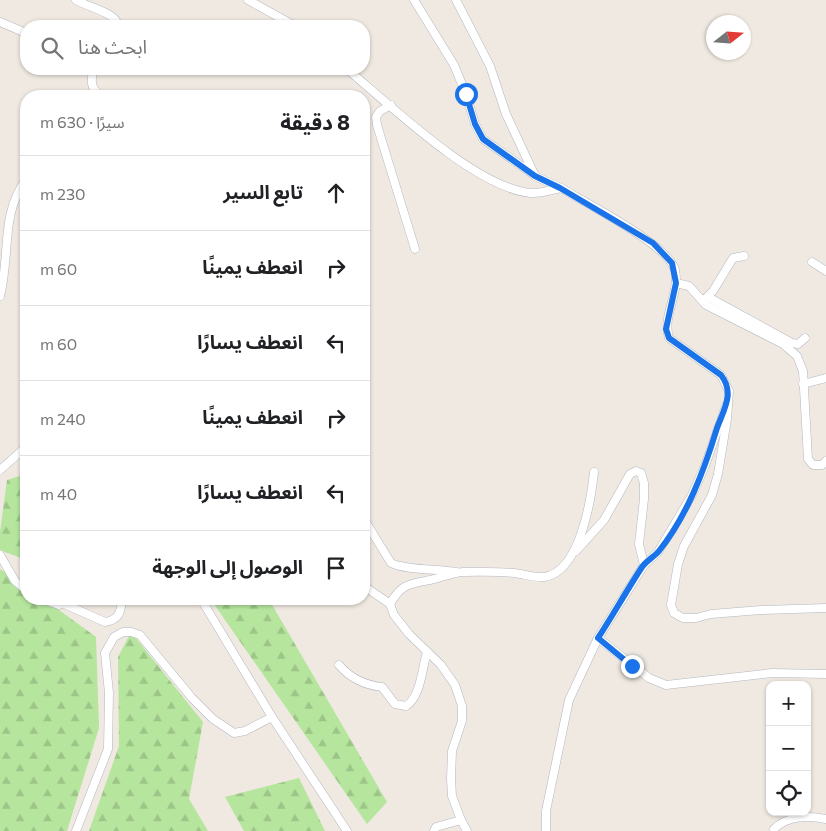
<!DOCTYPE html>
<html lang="ar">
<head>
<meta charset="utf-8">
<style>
  :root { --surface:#fff; --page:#f2f2f2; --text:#202124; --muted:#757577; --line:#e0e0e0 }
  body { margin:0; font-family:Commissioner,"Noto Sans Arabic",sans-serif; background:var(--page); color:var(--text); direction:rtl }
  .controls { position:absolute; right:15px; bottom:15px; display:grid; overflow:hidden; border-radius:10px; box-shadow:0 1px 4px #0004 }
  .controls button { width:45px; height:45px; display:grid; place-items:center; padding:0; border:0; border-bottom:1px solid var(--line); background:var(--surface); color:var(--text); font:25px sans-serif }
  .compass { position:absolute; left:706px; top:15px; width:45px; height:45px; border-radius:50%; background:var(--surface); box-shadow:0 1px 4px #0004; rotate:73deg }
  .stop { position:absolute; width:15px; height:15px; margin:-11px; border:4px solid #1a73e8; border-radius:50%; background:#fff }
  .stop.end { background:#1a73e8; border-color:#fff; box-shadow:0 1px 5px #0008 }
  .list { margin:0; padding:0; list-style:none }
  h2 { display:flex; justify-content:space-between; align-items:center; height:65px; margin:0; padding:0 20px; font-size:21px }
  h2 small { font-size:16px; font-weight:400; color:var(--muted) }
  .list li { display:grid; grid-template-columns:32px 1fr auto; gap:15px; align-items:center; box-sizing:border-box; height:75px; padding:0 20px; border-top:1px solid var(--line) }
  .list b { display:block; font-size:19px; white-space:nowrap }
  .list em { font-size:16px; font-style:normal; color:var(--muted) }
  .icon { flex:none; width:28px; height:28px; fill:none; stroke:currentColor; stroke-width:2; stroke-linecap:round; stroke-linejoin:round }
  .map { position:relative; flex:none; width:826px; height:831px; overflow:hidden; direction:ltr }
  .search { position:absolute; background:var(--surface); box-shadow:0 1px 4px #0004; left:20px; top:20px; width:350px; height:55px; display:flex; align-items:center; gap:12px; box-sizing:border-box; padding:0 18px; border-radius:20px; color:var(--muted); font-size:19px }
  .panel { position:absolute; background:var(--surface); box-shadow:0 1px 4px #0004; left:20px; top:90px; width:350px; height:515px; border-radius:20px; direction:rtl }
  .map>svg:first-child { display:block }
</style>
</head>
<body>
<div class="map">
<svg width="826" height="831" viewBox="0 0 826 831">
  <defs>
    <pattern id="forest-firs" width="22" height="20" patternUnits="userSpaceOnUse" patternTransform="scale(1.25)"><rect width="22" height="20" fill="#b6e59e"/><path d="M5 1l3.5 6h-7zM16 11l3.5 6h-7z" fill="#9dc588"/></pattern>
  </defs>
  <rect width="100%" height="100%" fill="#efe9e1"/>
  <g fill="url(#forest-firs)">
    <path d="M 26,474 L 26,560 L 0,550 L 0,532 L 7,480 Z"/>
    <path d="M 0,569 L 26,586 L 26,599 L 44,599 L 96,637 L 99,728 L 67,831 L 0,831 Z"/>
    <path d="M 212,599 L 273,599 L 271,603 L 387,802 L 367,824 L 216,607 Z"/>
    <path d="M 131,632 L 203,722 L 189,799 L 208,831 L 89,831 L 119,746 L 118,657 Z"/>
    <path d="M 299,778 L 325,831 L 244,831 L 225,797 Z"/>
  </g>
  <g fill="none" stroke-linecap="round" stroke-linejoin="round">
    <g stroke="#b4b7c1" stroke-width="9">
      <g id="street">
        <path d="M 76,0 C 86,6 115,13 117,23 L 114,26"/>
        <path d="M 248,0 L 295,26"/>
        <path d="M 414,0 L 454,65 L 466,94 L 475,124 L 483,139 L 533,174"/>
        <path d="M 456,0 L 490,66 L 506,114 L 535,176 L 561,188"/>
        <path d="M 0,22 L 26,33"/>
        <path d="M 93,69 C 91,82 90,88 101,96"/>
        <path d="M 347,69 C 390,105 475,187 530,193 C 540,194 551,190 561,188 C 584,202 669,245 675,270 C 680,294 662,315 669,338 L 721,375 L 729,391 L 727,419 L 718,474 L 712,495 L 684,546 L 678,564 L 671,605 L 674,613 L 683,618 L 696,618 L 711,614 L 761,610 L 826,608"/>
        <path d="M 391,105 L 380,111 L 376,117 L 377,125 L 415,249"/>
        <path d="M 812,262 L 826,271"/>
        <path d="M 676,283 L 689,286 L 706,305 L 783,344 L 797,356 L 803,371 L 808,459 L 813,465 L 822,465 L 826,461"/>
        <path d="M 0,296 C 11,252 0,216 26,179"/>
        <path d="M 708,297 L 792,343 L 798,344 L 805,338"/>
        <path d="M 706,298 L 713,291 L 733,258 L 744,256"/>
        <path d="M 803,384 L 826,378"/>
        <path d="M 0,470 L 26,447"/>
        <path d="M 364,519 L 391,563 C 405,570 438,569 456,572"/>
        <path d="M 576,551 L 604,520 L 630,474 L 636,471 L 641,473 L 644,483 L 644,499 L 639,544 L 644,565"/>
        <path d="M 0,555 L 15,581 L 26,590"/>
        <path d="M 364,586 L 390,604 L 394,615 L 409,634 L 441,665 L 455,685 L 462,706 L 462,721 L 452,751 L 451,779 L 452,796 L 461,820 L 467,831"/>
        <path d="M 42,599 L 59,605 L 66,599"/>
        <path d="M 201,599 L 272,717 L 347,831"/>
        <path d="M 62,603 L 105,622 C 119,620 121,612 122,599"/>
        <path d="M 390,604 C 401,584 409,584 430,580 C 439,578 447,575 456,573 C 464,571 504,572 514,573 C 524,574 534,578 544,577 C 580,572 591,500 594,472"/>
        <path d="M 598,638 L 649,678 L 666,685 L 772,673 L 826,674"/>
        <path d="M 339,665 C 350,678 364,685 382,687 L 395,704 L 406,706 C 421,697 422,668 427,652"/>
        <path d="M 774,829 C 787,816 808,815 826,819"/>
        <path d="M 76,831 L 108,749 L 109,693 L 105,653 L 114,637 L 123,632 L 131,632 L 140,635 L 192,698 L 213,719 L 234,733 L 245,731 L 272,717"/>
        <path d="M 434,831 L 436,827 L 461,820"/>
        <path d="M 546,831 L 546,811 L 569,700 L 598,638 L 644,565 L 658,552 L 692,495 L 705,466 L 726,406"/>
      </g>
    </g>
    <use href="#street" stroke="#fff" stroke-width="8"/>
  </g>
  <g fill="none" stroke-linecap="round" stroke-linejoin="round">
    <path stroke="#1a73e8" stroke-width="6" d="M 466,94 L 475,124 L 483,139 L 535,176 L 560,188 L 653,243 L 672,263 L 676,283 L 666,329 L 669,338 L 721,375 C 735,393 724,409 717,428 C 704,471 687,516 659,551 C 654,557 646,561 642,567 C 627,590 613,615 598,638 L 632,666"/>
  </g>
</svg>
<div class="controls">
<button>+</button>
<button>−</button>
<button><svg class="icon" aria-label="locate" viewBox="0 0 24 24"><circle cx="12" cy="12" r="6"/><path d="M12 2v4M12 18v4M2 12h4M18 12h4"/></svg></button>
</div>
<svg class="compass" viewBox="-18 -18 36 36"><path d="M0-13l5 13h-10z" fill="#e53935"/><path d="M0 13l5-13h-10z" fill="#757577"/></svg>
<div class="stop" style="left:466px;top:94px"></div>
<div class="stop end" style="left:632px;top:666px"></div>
<div class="search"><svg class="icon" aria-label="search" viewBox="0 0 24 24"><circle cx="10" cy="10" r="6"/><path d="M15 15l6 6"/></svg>ابحث هنا</div>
<section class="panel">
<h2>8 دقيقة<small>سيرًا · 630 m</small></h2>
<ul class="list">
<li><svg class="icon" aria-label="ahead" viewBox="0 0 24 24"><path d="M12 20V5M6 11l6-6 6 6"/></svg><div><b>تابع السير</b></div><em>230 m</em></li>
<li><svg class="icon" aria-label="right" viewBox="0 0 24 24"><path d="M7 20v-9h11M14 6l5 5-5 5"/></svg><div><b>انعطف يمينًا</b></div><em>60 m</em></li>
<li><svg class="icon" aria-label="left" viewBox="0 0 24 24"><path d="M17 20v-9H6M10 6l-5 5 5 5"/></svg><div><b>انعطف يسارًا</b></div><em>60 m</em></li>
<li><svg class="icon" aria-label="right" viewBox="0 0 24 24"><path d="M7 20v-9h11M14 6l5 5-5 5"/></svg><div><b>انعطف يمينًا</b></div><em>240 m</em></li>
<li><svg class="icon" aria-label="left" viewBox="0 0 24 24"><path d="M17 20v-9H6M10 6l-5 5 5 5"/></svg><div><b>انعطف يسارًا</b></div><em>40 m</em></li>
<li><svg class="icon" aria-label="arrive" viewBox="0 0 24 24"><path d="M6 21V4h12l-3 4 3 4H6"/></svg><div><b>الوصول إلى الوجهة</b></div></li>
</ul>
</section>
</div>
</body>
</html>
